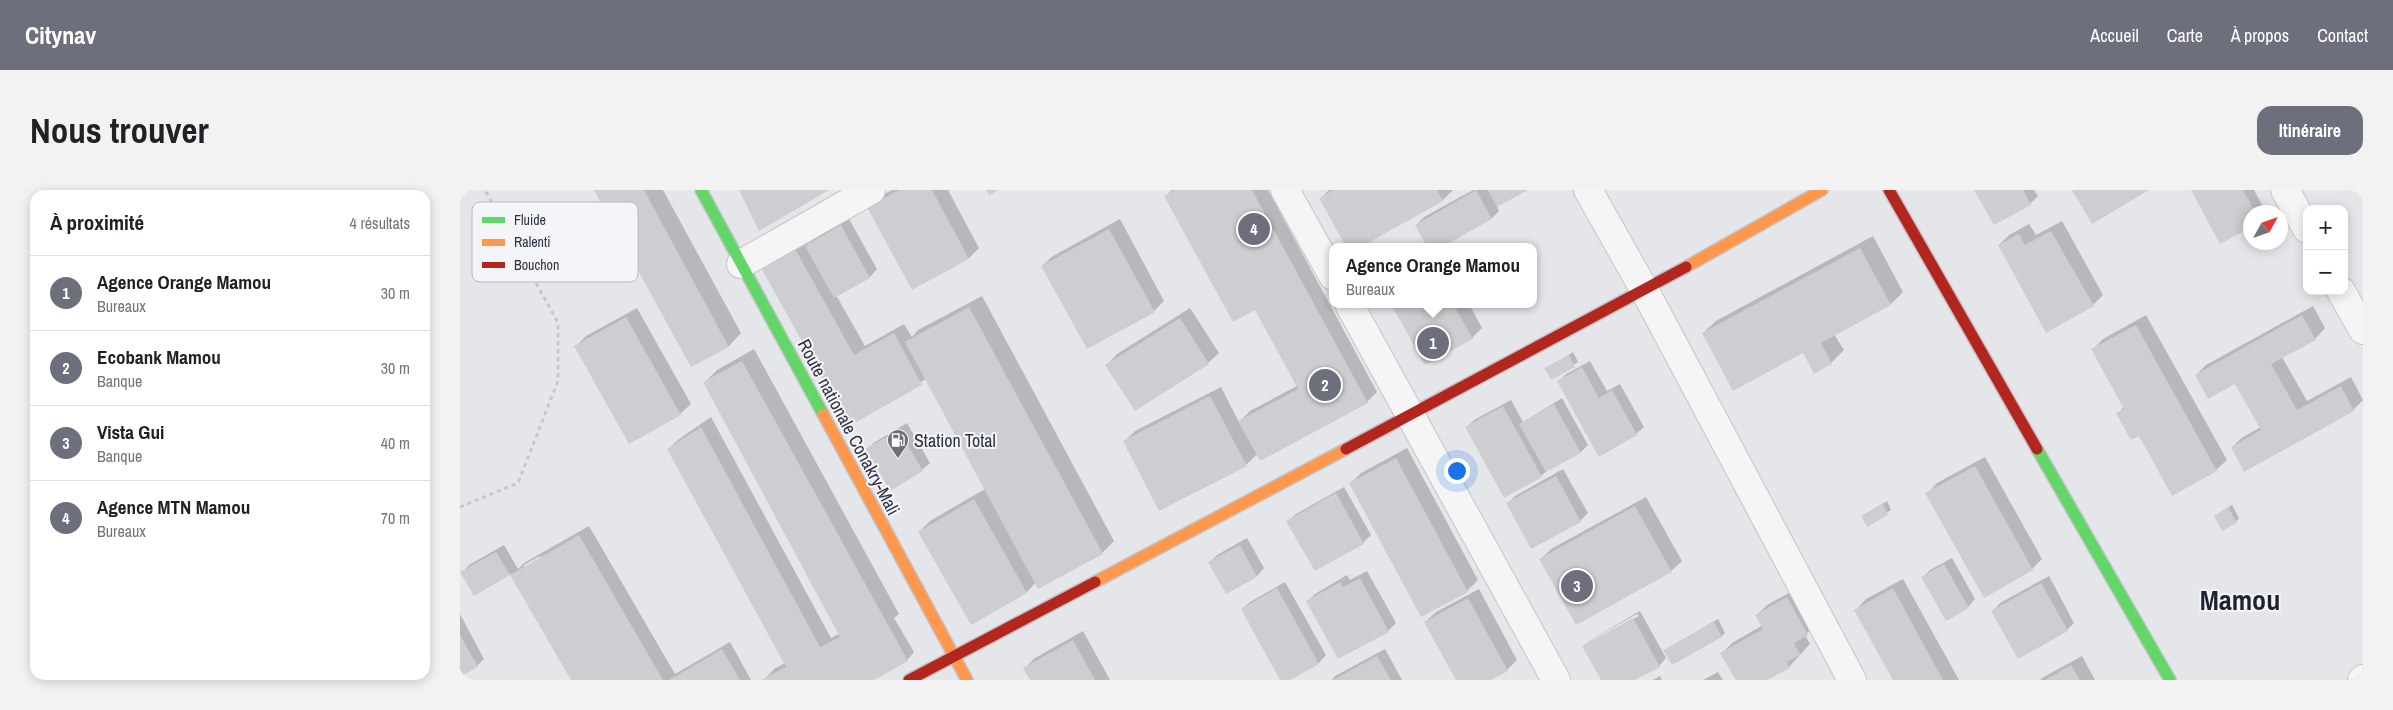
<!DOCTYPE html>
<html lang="fr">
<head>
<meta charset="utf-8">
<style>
  :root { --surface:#fff; --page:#f2f2f2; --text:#202124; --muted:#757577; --line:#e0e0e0; --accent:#6d707c }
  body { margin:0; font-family:"Archivo Narrow",sans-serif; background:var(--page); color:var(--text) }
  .controls { position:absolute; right:15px; top:15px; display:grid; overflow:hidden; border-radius:10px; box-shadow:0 2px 12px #0003 }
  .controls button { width:45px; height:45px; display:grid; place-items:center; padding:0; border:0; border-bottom:1px solid var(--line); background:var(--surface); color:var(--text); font:25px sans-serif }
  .compass { position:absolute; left:1783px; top:15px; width:45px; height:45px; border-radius:50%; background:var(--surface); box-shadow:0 2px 12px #0003; rotate:50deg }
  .you { position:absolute; left:996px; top:280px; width:18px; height:18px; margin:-12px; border:4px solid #fff; border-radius:50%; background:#1a73e8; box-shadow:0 0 0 8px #1a73e833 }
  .badge { display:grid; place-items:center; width:32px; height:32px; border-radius:50%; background:var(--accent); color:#fff; font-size:16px; font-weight:700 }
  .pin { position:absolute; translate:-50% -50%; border:2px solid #fff; box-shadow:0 1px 5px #0006 }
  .popup { position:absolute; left:869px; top:53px; width:208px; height:65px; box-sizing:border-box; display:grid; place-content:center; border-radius:10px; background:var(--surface); filter:drop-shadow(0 1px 4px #0005); font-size:16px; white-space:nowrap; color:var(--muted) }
  .popup b { font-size:19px; color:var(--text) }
  .popup::after { content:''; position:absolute; left:50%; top:100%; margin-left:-10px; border:10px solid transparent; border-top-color:var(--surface) }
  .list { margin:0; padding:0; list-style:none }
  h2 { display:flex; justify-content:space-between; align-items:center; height:65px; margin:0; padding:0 20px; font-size:21px }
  h2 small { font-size:16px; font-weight:400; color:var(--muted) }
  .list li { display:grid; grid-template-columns:32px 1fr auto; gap:15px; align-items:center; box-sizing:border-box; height:75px; padding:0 20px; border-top:1px solid var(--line) }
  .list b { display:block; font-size:19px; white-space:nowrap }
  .list p { margin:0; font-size:16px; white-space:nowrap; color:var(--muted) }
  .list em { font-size:16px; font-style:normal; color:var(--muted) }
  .map { position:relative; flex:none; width:1903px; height:490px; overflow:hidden; border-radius:15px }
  header { display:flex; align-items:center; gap:30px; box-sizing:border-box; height:70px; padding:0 25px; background:var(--accent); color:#fff }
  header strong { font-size:24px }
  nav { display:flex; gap:28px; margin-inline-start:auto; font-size:18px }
  .intro { display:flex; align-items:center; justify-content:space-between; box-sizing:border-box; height:120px; padding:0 30px }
  h1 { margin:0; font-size:35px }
  .button { padding:12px 22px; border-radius:15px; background:var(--accent); color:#fff; font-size:18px; font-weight:700 }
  main { display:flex; gap:30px; padding:0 30px }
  aside { flex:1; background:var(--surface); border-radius:15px; box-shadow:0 2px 12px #0003 }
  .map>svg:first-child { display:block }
</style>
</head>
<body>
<header>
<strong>Citynav</strong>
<nav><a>Accueil</a><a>Carte</a><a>À propos</a><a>Contact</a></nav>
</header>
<div class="intro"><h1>Nous trouver</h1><a class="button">Itinéraire</a></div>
<main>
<aside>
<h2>À proximité<small>4 résultats</small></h2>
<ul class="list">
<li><span class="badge">1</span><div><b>Agence Orange Mamou</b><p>Bureaux</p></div><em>30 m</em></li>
<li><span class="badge">2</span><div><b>Ecobank Mamou</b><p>Banque</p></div><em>30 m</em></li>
<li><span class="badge">3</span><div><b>Vista Gui</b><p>Banque</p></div><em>40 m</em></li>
<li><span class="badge">4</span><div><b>Agence MTN Mamou</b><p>Bureaux</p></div><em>70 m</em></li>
</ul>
</aside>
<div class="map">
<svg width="1903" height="490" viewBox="0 0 1903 490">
  <rect width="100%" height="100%" fill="#e5e6ea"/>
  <g fill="#0003" fill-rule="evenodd">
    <path d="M 136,0 L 203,0 L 281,143 L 269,156 L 231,176 Z"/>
    <path d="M 432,0 L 488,0 L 519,58 L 509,68 L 408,18 L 419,7 Z"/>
    <path d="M 712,0 L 808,0 L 917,202 L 907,212 L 798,263 L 786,275 L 665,251 L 675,241 L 761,197 L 779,232 L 790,221 L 837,196 L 795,118 L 706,6 Z"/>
    <path d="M 869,0 L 993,0 L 983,10 L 898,57 L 860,9 Z"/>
    <path d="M 1013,0 L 1066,0 L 1037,16 L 1039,21 L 1032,28 L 980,57 L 963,57 L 967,55 L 956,35 L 964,27 Z"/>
    <path d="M 1516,0 L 1574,0 L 1578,6 L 1570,14 Z"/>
    <path d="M 1733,0 L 1794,0 L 1806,22 L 1790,22 L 1790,37 L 1760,53 Z"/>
    <path d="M 389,29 L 417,79 L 410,87 L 376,105 L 405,156 L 444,134 L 452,147 L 458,140 L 522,106 L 654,351 L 642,363 L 576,392 L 567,402 L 512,433 L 459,342 L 470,331 L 525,299 L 466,189 L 389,234 L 301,77 L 344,48 L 348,54 L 354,48 Z"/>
    <path d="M 660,29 L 704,111 L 694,121 L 582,76 L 593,66 Z"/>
    <path d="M 1602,31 L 1643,105 L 1633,115 L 1539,55 L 1549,45 L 1569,34 L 1576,45 Z"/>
    <path d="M 1413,46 L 1443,102 L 1431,114 L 1374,144 L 1384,160 L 1371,173 L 1343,161 L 1243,143 L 1256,131 Z"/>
    <path d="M 933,114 L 1009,114 L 1022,138 L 1012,148 Z"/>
    <path d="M 1853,116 L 1865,138 L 1855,149 L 1822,167 L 1847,211 L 1891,187 L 1903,210 L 1893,220 L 1772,257 L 1783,247 L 1801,237 L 1776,192 L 1736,185 L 1746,175 Z"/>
    <path d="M 177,118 L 231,214 L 220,224 L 116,156 L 126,146 Z"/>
    <path d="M 730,118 L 759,163 L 748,173 L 647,175 L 657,164 Z"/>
    <path d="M 1686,125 L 1767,270 L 1756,280 L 1680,244 L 1658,223 L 1664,217 L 1633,159 L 1643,149 Z"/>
    <path d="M 294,159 L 439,424 L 434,428 L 454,462 L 447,470 L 412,490 L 304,490 L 314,479 L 325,473 L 208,259 L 219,249 L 251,227 L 371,448 L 380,443 L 245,192 L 257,180 Z"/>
    <path d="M 1113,162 L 1118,172 L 1091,189 L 1086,179 Z"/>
    <path d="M 1130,171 L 1147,201 L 1160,194 L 1184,237 L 1176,244 L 1099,191 L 1106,184 Z"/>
    <path d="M 1102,208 L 1128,255 L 1121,262 L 1087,281 L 1081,286 L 1007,237 L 1014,230 L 1051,210 L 1063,232 Z"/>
    <path d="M 447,233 L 470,273 L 462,280 L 407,259 L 415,252 Z"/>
    <path d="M 947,258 L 1018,390 L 1007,401 L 962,425 L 891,293 L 901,283 Z"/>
    <path d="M 1525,267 L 1582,369 L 1572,379 L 1467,304 L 1477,293 Z"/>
    <path d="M 1103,279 L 1128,323 L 1120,331 L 1047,314 L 1055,306 Z"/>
    <path d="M 884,297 L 911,345 L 903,353 L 855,380 L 828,331 L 836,324 Z"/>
    <path d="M 1186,307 L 1222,371 L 1211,381 L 1081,369 L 1091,359 Z"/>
    <path d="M 1427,311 L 1431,320 L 1407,335 L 1402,326 Z"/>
    <path d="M 1772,315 L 1779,328 L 1776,332 L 1755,326 Z"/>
    <path d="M 129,336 L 215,484 L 270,452 L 291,490 L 112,490 L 50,383 L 14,404 L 2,383 L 9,375 L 44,355 L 58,379 L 64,373 ZM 80,366 L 81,368 L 64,378 L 64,375 Z"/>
    <path d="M 787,348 L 804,378 L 797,386 L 767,402 L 750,372 L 757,365 Z"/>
    <path d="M 1492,368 L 1515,409 L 1508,417 L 1463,387 L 1470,380 Z"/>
    <path d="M 907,381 L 936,433 L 928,441 L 879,468 L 848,411 L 855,404 L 887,385 L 890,390 Z"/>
    <path d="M 1589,386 L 1614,433 L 1607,440 L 1533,421 L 1540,413 Z"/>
    <path d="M 1443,389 L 1499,490 L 1435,490 L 1396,420 L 1406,409 Z"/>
    <path d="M 825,392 L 866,465 L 859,473 L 827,490 L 821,490 L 782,419 L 790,412 Z"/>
    <path d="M 1338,398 L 1358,433 L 1345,445 L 1350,454 L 1329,477 L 1304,490 L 1277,490 L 1262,463 L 1272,453 L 1303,435 L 1297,425 L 1307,415 Z"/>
    <path d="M 1019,399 L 1057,470 L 1047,480 L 1029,490 L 997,490 L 965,432 L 976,422 Z"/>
    <path d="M 1180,421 L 1206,468 L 1199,476 L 1173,490 L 1143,490 L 1124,456 L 1132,449 ZM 1177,424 L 1179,426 L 1131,452 L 1131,450 Z"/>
    <path d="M 0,424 L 24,469 L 17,476 L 0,485 Z"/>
    <path d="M 1258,429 L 1265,443 L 1262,446 L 1205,460 Z"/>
    <path d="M 623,441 L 650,490 L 572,490 L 565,478 L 575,468 Z"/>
    <path d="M 925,459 L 942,490 L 872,490 L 875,486 Z"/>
    <path d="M 1622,466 L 1635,490 L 1580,490 L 1582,488 Z"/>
    <path d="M 1258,482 L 1263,490 L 1243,490 Z"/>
    <path d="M 1200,486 L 1202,490 L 1193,490 Z"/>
  </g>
  <g fill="#ceced2">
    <path d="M 134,0 L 184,0 L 269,157 L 231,177 Z"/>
    <path d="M 279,0 L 369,0 L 299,41 Z"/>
    <path d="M 439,0 L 472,0 L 509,69 L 452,100 L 407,17 Z"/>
    <path d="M 526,0 L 539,0 L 529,5 Z"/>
    <path d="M 715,0 L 792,0 L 908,213 L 800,271 L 778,231 L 838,199 L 795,120 L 773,132 L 704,6 Z"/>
    <path d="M 874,0 L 977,0 L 983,11 L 901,57 L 886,57 L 859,8 Z"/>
    <path d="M 1016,0 L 1032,29 L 982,57 L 967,57 L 955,35 Z"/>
    <path d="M 1028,0 L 1068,0 L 1037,17 Z"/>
    <path d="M 1514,0 L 1563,0 L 1571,15 L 1534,35 Z"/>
    <path d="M 1612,0 L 1689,0 L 1632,34 Z"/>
    <path d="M 1731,0 L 1783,0 L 1795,22 L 1790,22 L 1790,38 L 1760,54 Z"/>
    <path d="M 381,35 L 410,88 L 374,108 L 345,56 Z"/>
    <path d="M 649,39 L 695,122 L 627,159 L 581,76 Z"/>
    <path d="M 1591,41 L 1634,116 L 1586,143 L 1538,55 L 1559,44 L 1565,55 Z"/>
    <path d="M 334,57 L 394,165 L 434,143 L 462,195 L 389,236 L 300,76 Z"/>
    <path d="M 1400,58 L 1431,115 L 1361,153 L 1372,174 L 1354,184 L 1343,163 L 1273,201 L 1242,143 Z"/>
    <path d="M 931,114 L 993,114 L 1013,149 L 965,175 Z"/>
    <path d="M 509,117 L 643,364 L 578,399 L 445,152 Z"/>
    <path d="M 1842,125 L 1856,150 L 1811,174 L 1837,220 L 1881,196 L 1894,221 L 1784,282 L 1771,257 L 1801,240 L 1775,194 L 1748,209 L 1735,185 Z"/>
    <path d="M 166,127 L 221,225 L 169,254 L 114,156 Z"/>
    <path d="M 720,128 L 749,174 L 675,221 L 645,175 Z"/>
    <path d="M 1676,135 L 1757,281 L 1712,306 L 1679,246 L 1671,250 L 1656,223 L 1664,219 L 1631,159 Z"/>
    <path d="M 1109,165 L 1115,177 L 1091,190 L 1084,178 Z"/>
    <path d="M 282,171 L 448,471 L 414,490 L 301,490 L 326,477 L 207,259 L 241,237 L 360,457 L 380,447 L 243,192 Z"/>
    <path d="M 1122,177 L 1139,208 L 1152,200 L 1177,245 L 1139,267 L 1097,191 Z"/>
    <path d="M 750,206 L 787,276 L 699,321 L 663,251 Z"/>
    <path d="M 1094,214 L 1121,263 L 1086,282 L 1059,234 Z"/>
    <path d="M 1043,216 L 1082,287 L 1044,308 L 1005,237 Z"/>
    <path d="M 439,240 L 463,281 L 430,301 L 405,259 Z"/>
    <path d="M 936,268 L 1008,402 L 961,427 L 889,293 Z"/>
    <path d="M 1515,276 L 1573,380 L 1524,408 L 1465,303 Z"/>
    <path d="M 1096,286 L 1121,332 L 1071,359 L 1046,313 Z"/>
    <path d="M 876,303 L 904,354 L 855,381 L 826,331 Z"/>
    <path d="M 514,309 L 567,403 L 511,435 L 458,342 Z"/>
    <path d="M 1423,314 L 1428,325 L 1407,337 L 1401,326 Z"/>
    <path d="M 1175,316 L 1212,382 L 1116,435 L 1079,369 Z"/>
    <path d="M 1768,317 L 1777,333 L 1762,341 L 1754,326 Z"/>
    <path d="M 119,345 L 203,490 L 111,490 L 50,385 Z"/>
    <path d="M 780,355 L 797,387 L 766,404 L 748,372 Z"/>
    <path d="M 36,362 L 50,385 L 14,406 L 0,382 Z"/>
    <path d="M 1484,374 L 1509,418 L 1486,431 L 1461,387 Z"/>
    <path d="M 900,388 L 929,442 L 878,469 L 846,411 L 880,392 L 883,397 Z"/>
    <path d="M 1581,393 L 1608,441 L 1558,469 L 1531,421 Z"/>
    <path d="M 817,398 L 859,474 L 830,490 L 820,490 L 781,419 Z"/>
    <path d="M 1433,398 L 1483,490 L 1433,490 L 1394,420 Z"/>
    <path d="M 1327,407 L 1348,445 L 1334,453 L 1340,465 L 1327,472 L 1330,478 L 1307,490 L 1276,490 L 1260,463 L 1303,439 L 1295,425 Z"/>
    <path d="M 1008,408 L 1048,481 L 1031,490 L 996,490 L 964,432 Z"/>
    <path d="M 1173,428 L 1200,477 L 1175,490 L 1141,490 L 1122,456 Z"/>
    <path d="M 1254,432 L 1262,447 L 1212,475 L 1203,460 Z"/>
    <path d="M 0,445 L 18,477 L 0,487 Z"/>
    <path d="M 613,450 L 635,490 L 570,490 L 563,478 Z"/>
    <path d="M 262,459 L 280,490 L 209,490 Z"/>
    <path d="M 917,466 L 931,490 L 873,490 Z"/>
    <path d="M 1611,475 L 1620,490 L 1585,490 Z"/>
  </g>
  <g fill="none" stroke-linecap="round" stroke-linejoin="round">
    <g stroke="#c3c4c8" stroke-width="30">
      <g id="street">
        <path d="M 825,0 L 873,86"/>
        <path d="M 1128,0 L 1185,101 L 1392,490"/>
        <path d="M 1825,0 L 1847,39"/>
        <path d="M 281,74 L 411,0"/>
        <path d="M 1881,101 L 1903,140"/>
        <path d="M 889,114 L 1096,490"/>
        <path d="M 1902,490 L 1903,489"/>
      </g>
    </g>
    <g stroke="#c3c4c8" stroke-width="14">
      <g id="fast">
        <path d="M 241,0 L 363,224"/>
        <path d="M 1577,259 L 1710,490"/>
      </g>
    </g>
    <g stroke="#c3c4c8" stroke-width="14">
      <g id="slow">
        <path d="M 1226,77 L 1362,0"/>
        <path d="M 363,224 L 507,490"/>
        <path d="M 635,392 L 886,259"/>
      </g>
    </g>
    <g stroke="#c3c4c8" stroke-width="14">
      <g id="jam">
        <path d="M 1429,0 L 1577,259"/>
        <path d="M 886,259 L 1226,77"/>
        <path d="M 449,490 L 635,392"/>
      </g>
    </g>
    <path stroke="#c6c7cb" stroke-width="3" stroke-dasharray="4 4" stroke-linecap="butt" d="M 0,317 L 58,293 L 98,191 L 98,133 L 25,0"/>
    <use href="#street" stroke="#f5f5f6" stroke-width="28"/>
    <use href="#fast" stroke="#63d668" stroke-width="11"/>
    <use href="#slow" stroke="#ff974d" stroke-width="11"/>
    <use href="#jam" stroke="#b3261e" stroke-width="11"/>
  </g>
  <defs>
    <g id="fuel-pin" transform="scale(1.125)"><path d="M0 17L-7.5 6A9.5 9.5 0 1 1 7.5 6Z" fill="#6d707c" stroke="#f4f5f8"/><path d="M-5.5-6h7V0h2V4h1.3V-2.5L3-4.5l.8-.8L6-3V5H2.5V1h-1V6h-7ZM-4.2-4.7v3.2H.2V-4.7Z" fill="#fff"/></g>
  </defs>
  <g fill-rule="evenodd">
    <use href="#fuel-pin" x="438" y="250"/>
  </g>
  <g text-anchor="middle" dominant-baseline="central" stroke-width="4" stroke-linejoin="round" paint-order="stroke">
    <g font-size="18" fill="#2d3141" stroke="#f4f5f8">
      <text transform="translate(389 237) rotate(62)">Route nationale Conakry-Mali</text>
    </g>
    <g font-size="18" fill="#2d3141" stroke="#f4f5f8" text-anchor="start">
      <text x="454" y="250">Station Total</text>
    </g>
    <g font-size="28" font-weight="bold" fill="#1f2233" stroke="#f4f5f8">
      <text x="1780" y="410">Mamou</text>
    </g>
  </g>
  <rect x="12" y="12" width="166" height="80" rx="8" fill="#f4f5f8" stroke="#b8bac1" stroke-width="1"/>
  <rect x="22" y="27" width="23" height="6" fill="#63d668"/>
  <rect x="22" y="49" width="23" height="7" fill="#ff974d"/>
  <rect x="22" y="72" width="23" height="6" fill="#b3261e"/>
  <g font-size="14" fill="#2d3141">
    <text x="54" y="35">Fluide</text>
    <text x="54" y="57">Ralenti</text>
    <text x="54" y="80">Bouchon</text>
  </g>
</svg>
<div class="controls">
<button>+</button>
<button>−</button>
</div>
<svg class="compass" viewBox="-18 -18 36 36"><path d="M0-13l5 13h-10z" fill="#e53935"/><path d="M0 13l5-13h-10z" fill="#757577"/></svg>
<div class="you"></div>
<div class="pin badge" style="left:973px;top:153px">1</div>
<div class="popup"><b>Agence Orange Mamou</b>Bureaux</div>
<div class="pin badge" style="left:865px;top:195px">2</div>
<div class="pin badge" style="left:1117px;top:396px">3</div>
<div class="pin badge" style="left:794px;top:39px">4</div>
</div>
</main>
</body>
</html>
